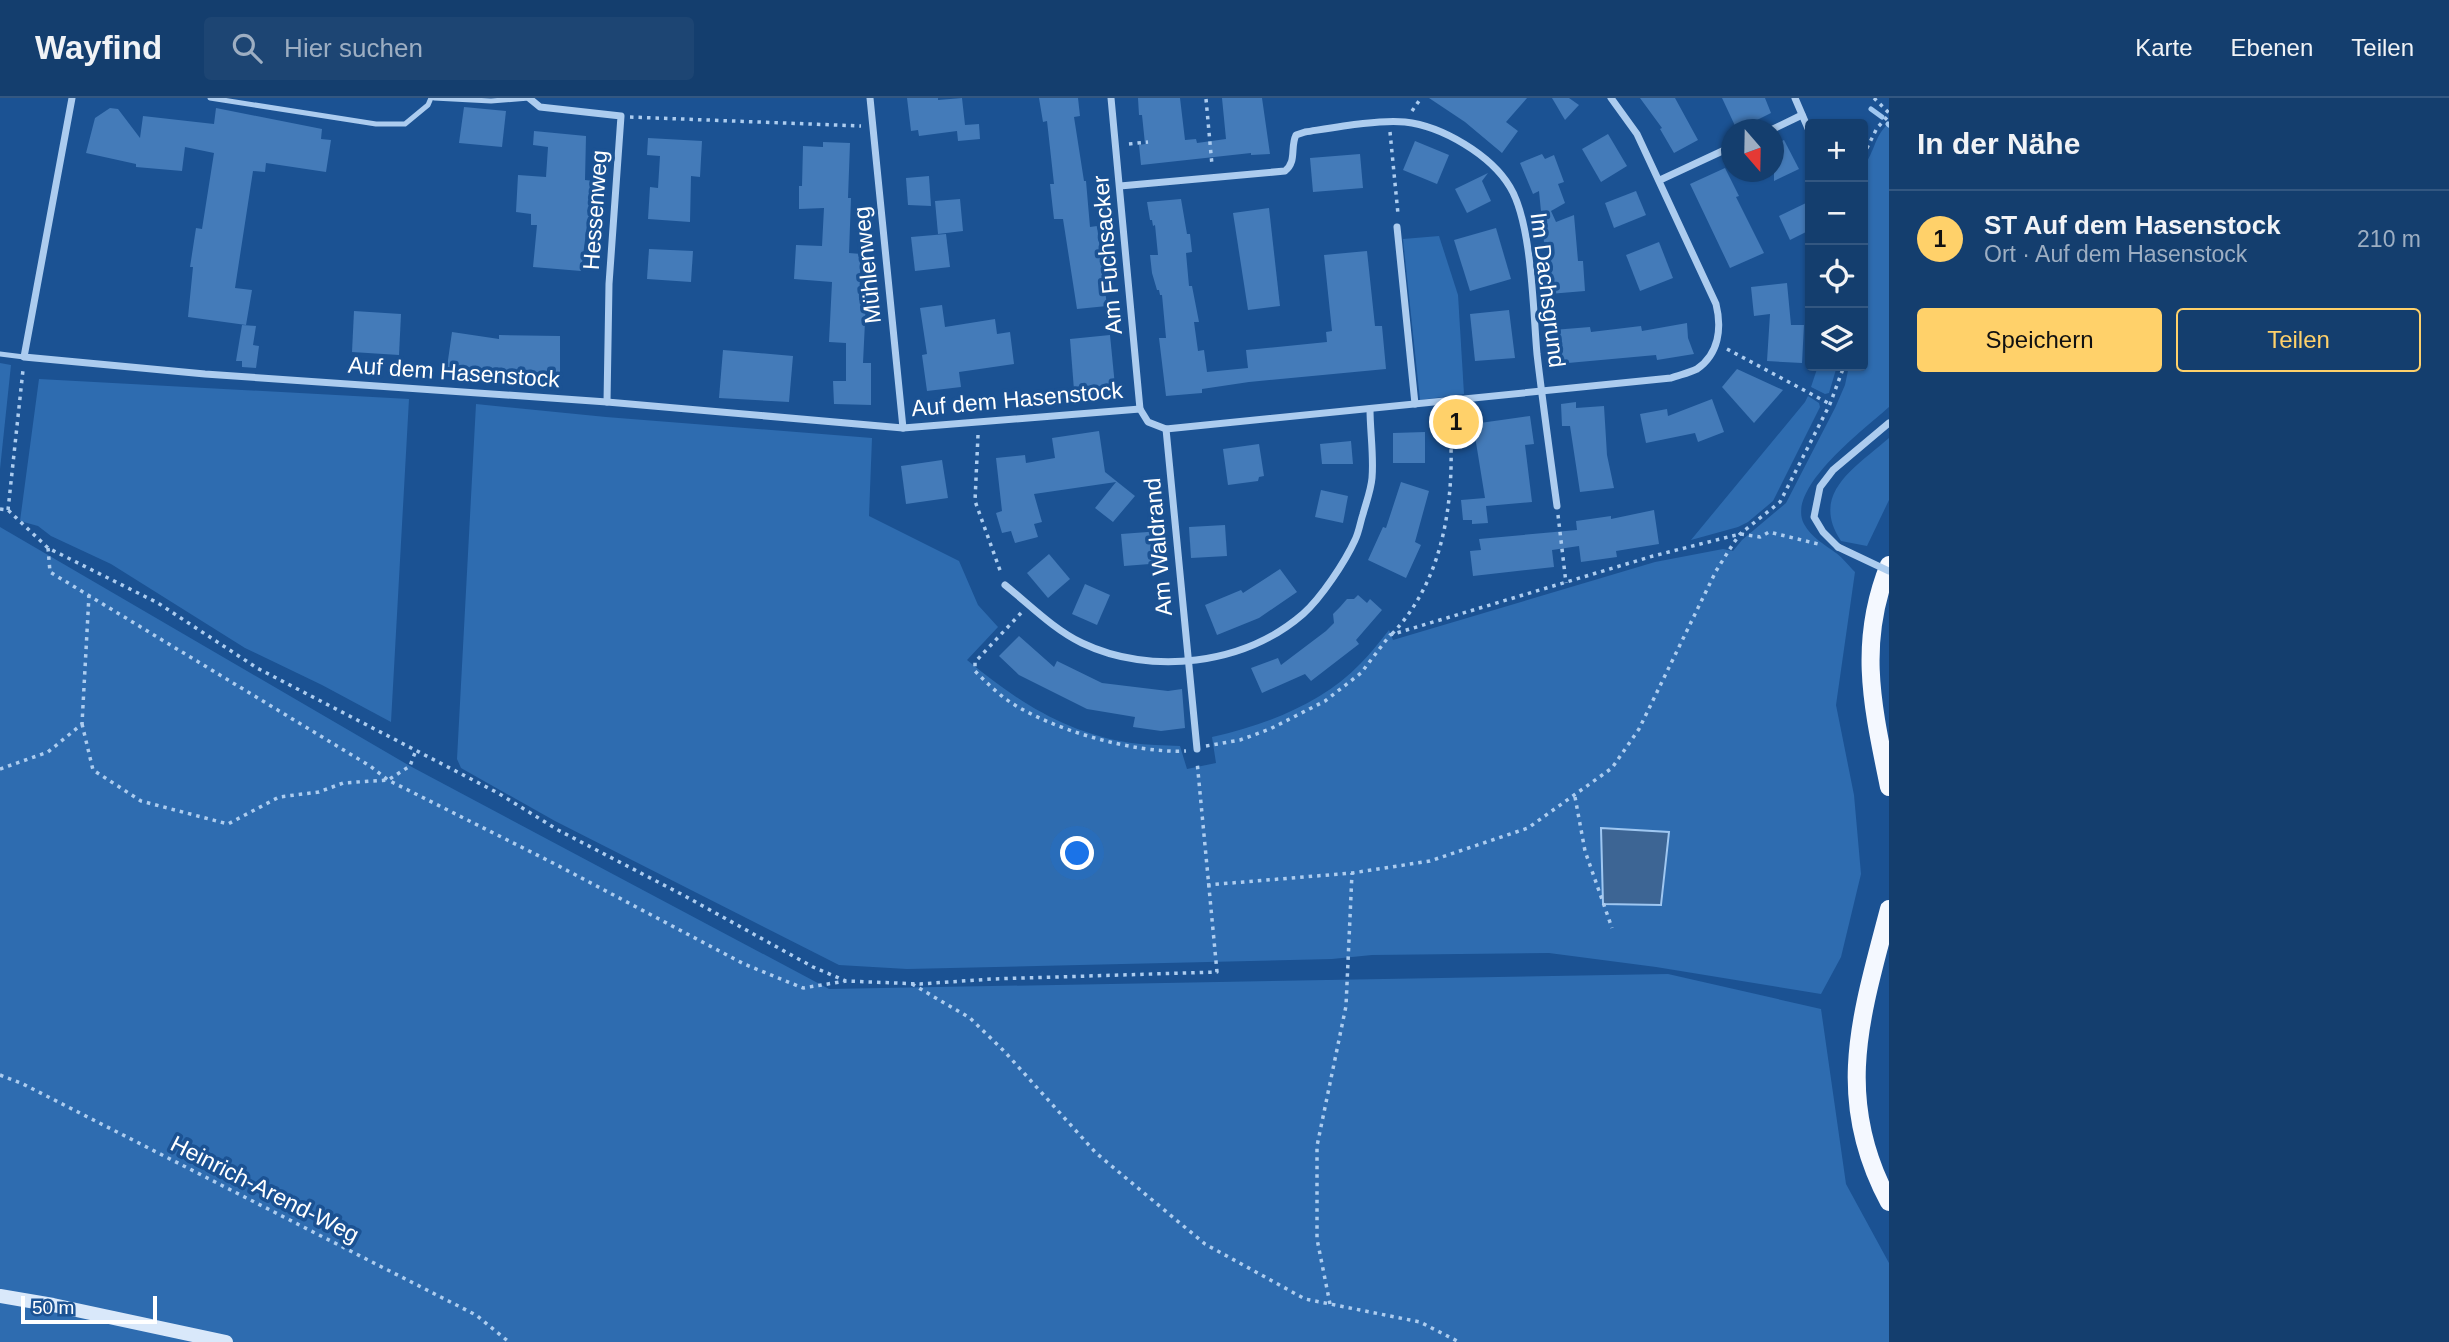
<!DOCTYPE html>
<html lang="de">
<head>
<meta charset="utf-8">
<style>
  :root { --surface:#143e6e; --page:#1d4573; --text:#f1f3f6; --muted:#9daec2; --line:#335781; --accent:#ffd16a }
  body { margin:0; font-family:Helvetica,sans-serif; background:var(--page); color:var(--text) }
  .controls { position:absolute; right:21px; top:21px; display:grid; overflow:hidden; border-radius:7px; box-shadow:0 2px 5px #0004 }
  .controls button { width:63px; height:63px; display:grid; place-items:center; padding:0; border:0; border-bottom:2px solid var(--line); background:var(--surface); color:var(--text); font:35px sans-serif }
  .compass { position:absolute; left:1721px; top:21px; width:63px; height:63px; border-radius:50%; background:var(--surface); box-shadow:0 2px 5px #0004; rotate:160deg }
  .scale { position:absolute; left:21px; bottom:18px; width:136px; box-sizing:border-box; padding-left:7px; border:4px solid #fff; border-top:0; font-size:19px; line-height:24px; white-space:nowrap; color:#fff; -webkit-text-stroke:5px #1b5293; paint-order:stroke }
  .you { position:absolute; left:1078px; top:756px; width:24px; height:24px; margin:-18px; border:5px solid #fff; border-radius:50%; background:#1a73e8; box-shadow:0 0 0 10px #1a73e833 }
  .badge { display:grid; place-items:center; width:46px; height:46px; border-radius:50%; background:var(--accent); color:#111; font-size:23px; font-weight:700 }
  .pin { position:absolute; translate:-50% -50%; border:4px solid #fff; box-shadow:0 2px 7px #0006 }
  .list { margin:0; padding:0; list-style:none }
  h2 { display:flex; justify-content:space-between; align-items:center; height:91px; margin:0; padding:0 28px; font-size:30px }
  h2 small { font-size:23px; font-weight:400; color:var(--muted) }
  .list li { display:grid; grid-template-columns:46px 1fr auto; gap:21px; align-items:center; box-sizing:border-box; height:98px; padding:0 28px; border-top:2px solid var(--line) }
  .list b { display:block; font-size:26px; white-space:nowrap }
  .list p { margin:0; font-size:23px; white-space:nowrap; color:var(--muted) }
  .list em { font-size:23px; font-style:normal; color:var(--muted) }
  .actions { display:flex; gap:14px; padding:21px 28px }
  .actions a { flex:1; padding:16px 0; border:2px solid var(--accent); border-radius:7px; text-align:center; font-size:24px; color:var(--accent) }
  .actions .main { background:var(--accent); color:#111 }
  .icon { flex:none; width:38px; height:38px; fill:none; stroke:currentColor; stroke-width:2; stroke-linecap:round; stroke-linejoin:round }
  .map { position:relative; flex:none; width:1889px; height:1244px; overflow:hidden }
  header { display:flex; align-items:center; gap:42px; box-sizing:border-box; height:98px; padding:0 35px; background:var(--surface); border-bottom:2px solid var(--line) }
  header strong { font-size:33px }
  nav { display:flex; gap:38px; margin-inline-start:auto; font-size:24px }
  .search { width:490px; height:63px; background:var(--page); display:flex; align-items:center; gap:18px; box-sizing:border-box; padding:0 24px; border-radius:7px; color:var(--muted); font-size:26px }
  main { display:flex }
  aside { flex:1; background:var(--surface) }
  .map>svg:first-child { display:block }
</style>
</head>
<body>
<header>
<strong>Wayfind</strong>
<div class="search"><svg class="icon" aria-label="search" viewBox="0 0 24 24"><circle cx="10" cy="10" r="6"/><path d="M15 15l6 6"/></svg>Hier suchen</div>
<nav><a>Karte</a><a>Ebenen</a><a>Teilen</a></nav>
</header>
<main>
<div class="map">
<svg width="1889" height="1244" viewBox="0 0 1889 1244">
  <rect width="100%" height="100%" fill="#1b5293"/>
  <g fill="#2e6cb0" fill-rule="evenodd">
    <path d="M 1887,27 L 1889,29 L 1889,309 C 1866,330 1785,390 1804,426 C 1812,440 1824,446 1836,455 C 1843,460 1849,468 1855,474 L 1836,607 L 1854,697 L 1861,776 L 1841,859 L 1821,896 L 1656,869 L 1549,855 L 1372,857 L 1332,861 L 907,871 L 839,867 L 555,723 L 461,670 L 457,661 L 476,306 L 606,319 L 872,340 L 869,418 L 959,463 L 978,507 L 998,529 L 967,562 C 1017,603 1065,635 1131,645 C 1147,647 1164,647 1180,648 L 1187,671 L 1216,665 L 1212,639 C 1265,627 1322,606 1361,565 C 1371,555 1380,543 1389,532 L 1393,542 L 1655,464 L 1723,451 L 1733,453 L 1742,442 L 1786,405 L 1835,310 L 1845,287 L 1849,268 L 1863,268 L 1863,68 C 1874,57 1874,39 1887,27 ZM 1669,734 L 1662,807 L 1603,806 Z"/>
    <path d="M 1439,138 L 1458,197 L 1464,296 L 1420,302 L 1403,141 Z"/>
    <path d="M 0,265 L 11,267 L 0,371 Z"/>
    <path d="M 1818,268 L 1837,268 L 1829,295 L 1825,296 L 1811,289 Z"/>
    <path d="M 39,281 L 409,301 L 391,624 L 322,587 L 245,550 L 111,466 L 51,438 L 38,428 L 20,423 Z"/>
    <path d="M 1808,298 L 1819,305 L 1820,309 L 1773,403 L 1748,424 L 1738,429 L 1691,442 L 1805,304 Z"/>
    <path d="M 1889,340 L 1889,402 L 1867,448 L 1841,443 C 1809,395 1856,369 1889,340 Z"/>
    <path d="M 0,429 L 410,668 L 829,891 L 1668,876 L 1821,911 L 1846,1086 L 1889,1165 L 1889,1244 L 0,1244 Z"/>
  </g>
  <path fill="#3d6594" stroke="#9fc7f1" stroke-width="2" d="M 1601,730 L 1669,734 L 1661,807 L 1603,806 Z"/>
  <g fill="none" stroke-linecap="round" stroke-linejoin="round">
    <g stroke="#9fc7f1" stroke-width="5">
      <path d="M 1871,11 L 1882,19"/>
      <path d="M 1888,26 L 1889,27"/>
    </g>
  </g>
  <g fill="#447bb9">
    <path d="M 907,0 L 938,0 L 938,2 L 962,0 L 965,27 L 979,26 L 980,41 L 958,43 L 957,33 L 919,38 L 918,32 L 911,33 Z"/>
    <path d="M 1039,0 L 1078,0 L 1080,18 L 1074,19 L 1084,83 L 1086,83 L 1090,129 L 1097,128 L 1107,208 L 1077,211 L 1063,121 L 1054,121 L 1050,86 L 1054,86 L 1047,23 L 1043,24 Z"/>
    <path d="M 1138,0 L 1180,0 L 1185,42 L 1196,41 L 1197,45 L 1226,41 L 1222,0 L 1262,0 L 1270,56 L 1251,57 L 1251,55 L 1141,67 L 1139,47 L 1145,46 L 1142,17 L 1139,17 Z"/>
    <path d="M 1429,0 L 1527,0 L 1506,24 L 1518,33 L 1502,55 L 1465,24 Z"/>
    <path d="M 1552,0 L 1569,0 L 1579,7 L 1565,22 Z"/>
    <path d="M 1640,0 L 1675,0 L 1698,42 L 1674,55 L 1660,31 L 1662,30 Z"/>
    <path d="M 1722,0 L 1765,0 L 1771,15 L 1737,32 Z"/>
    <path d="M 464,9 L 506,13 L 502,49 L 459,45 Z"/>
    <path d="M 110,10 L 118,11 L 140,40 L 143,18 L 214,26 L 216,10 L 322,31 L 321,41 L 331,42 L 326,74 L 266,65 L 265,74 L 253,73 L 235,190 L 252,192 L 246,227 L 188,219 L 193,169 L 190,169 L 196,130 L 202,131 L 214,55 L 185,49 L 182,73 L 136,69 L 136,66 L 86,55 L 95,20 Z"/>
    <path d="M 534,33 L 586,38 L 585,82 L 594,83 L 592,120 L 588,119 L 581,173 L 533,169 L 537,127 L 531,127 L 531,116 L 516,114 L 518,77 L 546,79 L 548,49 L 533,47 Z"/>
    <path d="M 1608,36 L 1627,68 L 1601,84 L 1582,51 Z"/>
    <path d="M 648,40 L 702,43 L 700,79 L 691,78 L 690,124 L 648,121 L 650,89 L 658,90 L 660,58 L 647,57 Z"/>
    <path d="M 1784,42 L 1799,71 L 1774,83 L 1774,47 Z"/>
    <path d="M 1415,43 L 1449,57 L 1437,86 L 1403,72 Z"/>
    <path d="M 823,44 L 850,45 L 848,100 L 851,100 L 849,155 L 861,156 L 859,202 L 866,203 L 863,265 L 871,265 L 871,307 L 834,306 L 833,283 L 846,283 L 846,245 L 829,244 L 832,184 L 794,181 L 796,147 L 822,148 L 824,110 L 799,111 L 799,88 L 802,88 L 803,48 L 823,49 Z"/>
    <path d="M 1360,56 L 1363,90 L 1313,94 L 1310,60 Z"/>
    <path d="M 1542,56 L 1545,61 L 1554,57 L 1564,84 L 1558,86 L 1565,105 L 1551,113 L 1556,124 L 1574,117 L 1578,163 L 1583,163 L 1585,193 L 1549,196 L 1547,144 L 1544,144 L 1539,93 L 1533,96 L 1520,65 Z"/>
    <path d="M 1725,70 L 1739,98 L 1736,99 L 1764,155 L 1730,170 L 1690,86 Z"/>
    <path d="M 1488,75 L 1482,83 L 1491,103 L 1467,115 L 1455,91 Z"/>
    <path d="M 929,78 L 931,108 L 908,107 L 906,80 Z"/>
    <path d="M 1636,93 L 1646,117 L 1614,130 L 1605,105 Z"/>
    <path d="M 960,101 L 963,133 L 938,136 L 935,103 Z"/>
    <path d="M 1181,101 L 1187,136 L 1190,136 L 1192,154 L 1186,155 L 1189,188 L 1192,188 L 1199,224 L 1194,224 L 1198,253 L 1204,252 L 1207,274 L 1248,270 L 1246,252 L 1327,244 L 1326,234 L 1332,233 L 1324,157 L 1367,153 L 1375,228 L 1382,228 L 1386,271 L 1249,284 L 1202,291 L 1202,295 L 1166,298 L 1159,240 L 1166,240 L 1162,197 L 1160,197 L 1159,192 L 1157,192 L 1152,175 L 1150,157 L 1158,157 L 1155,127 L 1153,128 L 1152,122 L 1150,122 L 1147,104 Z"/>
    <path d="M 1806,105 L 1810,113 L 1810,132 L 1790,142 L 1779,118 Z"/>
    <path d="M 1269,110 L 1280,208 L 1248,212 L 1233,115 Z"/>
    <path d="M 1496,130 L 1511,181 L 1470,193 L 1454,142 Z"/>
    <path d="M 946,136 L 950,169 L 915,173 L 911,139 Z"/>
    <path d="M 1659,144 L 1673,180 L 1640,193 L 1626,157 Z"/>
    <path d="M 649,151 L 693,153 L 691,184 L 647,181 Z"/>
    <path d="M 1787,185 L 1791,227 L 1804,227 L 1802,265 L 1767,263 L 1770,216 L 1754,218 L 1751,189 Z"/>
    <path d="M 942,207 L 945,229 L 995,221 L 997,236 L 1010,234 L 1014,266 L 959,274 L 961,289 L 927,293 L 922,257 L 927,256 L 920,210 Z"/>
    <path d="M 1509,212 L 1515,260 L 1475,263 L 1470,216 Z"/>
    <path d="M 354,213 L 401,216 L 399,257 L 352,254 Z"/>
    <path d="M 1687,225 L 1688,240 L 1694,256 L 1657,262 L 1656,257 L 1557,266 L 1553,232 L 1590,229 L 1591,234 L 1641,228 L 1642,233 Z"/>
    <path d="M 242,227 L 256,228 L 253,247 L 259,248 L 256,270 L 242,269 L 242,263 L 236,263 Z"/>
    <path d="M 452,234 L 499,241 L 499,237 L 560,238 L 560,276 L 521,274 L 520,279 L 498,278 L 498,276 L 447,269 Z"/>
    <path d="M 1110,237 L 1115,288 L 1074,292 L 1070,241 Z"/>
    <path d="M 723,252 L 793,258 L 789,304 L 719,300 Z"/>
    <path d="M 1737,271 L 1783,292 L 1754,325 L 1722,289 Z"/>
    <path d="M 1712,301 L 1724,334 L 1698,344 L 1695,335 L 1646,345 L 1640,316 L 1667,311 L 1668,318 Z"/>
    <path d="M 1576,304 L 1576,310 L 1604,308 L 1607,357 L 1614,390 L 1580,394 L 1570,328 L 1562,328 L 1561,306 Z"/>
    <path d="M 1530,318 L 1534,346 L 1525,347 L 1532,404 L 1486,408 L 1488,425 L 1472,426 L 1472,422 L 1463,422 L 1461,402 L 1485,400 L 1473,326 Z"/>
    <path d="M 1099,333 L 1105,374 L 1135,398 L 1113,424 L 1095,410 L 1116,384 L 1034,396 L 1042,424 L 1034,426 L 1038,439 L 1015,445 L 1011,433 L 1002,435 L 996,415 L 1002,413 L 996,360 L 1025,357 L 1026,365 L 1055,360 L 1052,340 Z"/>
    <path d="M 1425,334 L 1425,365 L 1393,365 L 1393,335 Z"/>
    <path d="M 1351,343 L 1353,366 L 1322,366 L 1320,346 Z"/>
    <path d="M 1259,346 L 1264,378 L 1259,379 L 1258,383 L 1228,387 L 1223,351 Z"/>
    <path d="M 942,362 L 948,400 L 906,406 L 901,368 Z"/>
    <path d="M 1401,384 L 1429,393 L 1415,444 L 1421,447 L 1406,480 L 1368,462 L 1383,429 L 1386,430 Z"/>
    <path d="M 1321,392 L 1348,398 L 1343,425 L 1315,419 Z"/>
    <path d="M 1654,412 L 1659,446 L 1616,453 L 1617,459 L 1581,464 L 1579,448 L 1552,452 L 1554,469 L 1473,478 L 1470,453 L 1481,452 L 1479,441 L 1577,432 L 1576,423 L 1611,418 L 1611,421 Z"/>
    <path d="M 1225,427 L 1227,458 L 1191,460 L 1189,429 Z"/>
    <path d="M 1161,433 L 1163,465 L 1124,468 L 1121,436 Z"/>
    <path d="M 1049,456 L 1070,481 L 1048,500 L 1027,475 Z"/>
    <path d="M 1280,471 L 1297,494 L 1259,520 L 1217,537 L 1205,507 L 1241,492 L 1243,495 Z"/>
    <path d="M 1085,486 L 1110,497 L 1097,527 L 1072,516 Z"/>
    <path d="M 1358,497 L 1367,505 L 1370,501 L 1382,512 L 1356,542 L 1359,546 L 1311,583 L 1305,576 L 1262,595 L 1251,570 L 1278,560 L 1281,567 L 1326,533 L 1334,525 L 1333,516 L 1340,509 L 1347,501 L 1354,501 Z"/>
    <path d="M 1019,538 L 1054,569 L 1057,563 L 1102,585 L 1168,593 L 1182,591 L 1185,630 L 1161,633 L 1133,629 L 1135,619 L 1087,611 L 1019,577 L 999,558 Z"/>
  </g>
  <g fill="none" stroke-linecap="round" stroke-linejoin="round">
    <g stroke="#acccef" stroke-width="3.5" stroke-dasharray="3.5 5" stroke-linecap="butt">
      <path d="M 1874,0 L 1889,15"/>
      <path d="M 1206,1 L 1212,67"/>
      <path d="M 1412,13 L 1421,0"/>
      <path d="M 630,19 L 861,28"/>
      <path d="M 1390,34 L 1398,116"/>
      <path d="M 1129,46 L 1148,44"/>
      <path d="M 1863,58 L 1877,30 L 1889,17"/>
      <path d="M 1727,251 L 1830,306"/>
      <path d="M 978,337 L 975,403 L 1001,475"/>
      <path d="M 0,411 L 8,412 L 48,450 L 158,505 L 257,570 L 498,695 L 558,732 L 683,797 L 813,869 L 846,883 L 920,886 L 992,881 L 1217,874 L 1197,663"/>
      <path d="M 8,412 L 23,272"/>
      <path d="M 1558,417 L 1566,485"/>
      <path d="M 48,450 L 50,474 L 370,668 L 388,682 L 555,766 L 744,866 L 803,890 L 846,883"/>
      <path d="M 1021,515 L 975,564 L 975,573 C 984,582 993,591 1003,599 C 1044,630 1134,656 1186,653"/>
      <path d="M 1392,536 C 1448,477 1456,391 1449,314"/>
      <path d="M 82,626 L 93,672 L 141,703 L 228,726 L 279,699 L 319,694 L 343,685 L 388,682 L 410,668 L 416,652"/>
      <path d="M 1206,648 L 1240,642 L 1270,631 L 1325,603 L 1361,575 L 1390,537 L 1653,458 L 1740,436 L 1760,439 L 1769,434 L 1818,446"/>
      <path d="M 0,671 L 48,654 L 82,626 L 89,497"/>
      <path d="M 1575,699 L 1585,753 L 1612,830"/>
      <path d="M 1207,787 L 1352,775 L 1430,763 L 1528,730 L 1612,670 L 1639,631 L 1716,473 L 1733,446 L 1740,436 L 1780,404 L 1830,306 L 1844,268"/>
      <path d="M 912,886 L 970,920 L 1004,953 L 1096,1055 L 1205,1146 L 1305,1201 L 1420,1224 L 1459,1244"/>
      <path d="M 0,977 L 23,986 L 476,1217 L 509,1244"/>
      <path d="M 1330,1206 L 1317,1141 L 1317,1048 L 1346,908 L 1352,775"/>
    </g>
    <g stroke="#acccef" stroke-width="5">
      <path d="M 210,0 L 376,26 L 405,26 L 428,7 L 431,0"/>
      <path d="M 434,0 L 491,3 L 529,0"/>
      <path d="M 0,256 L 24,259"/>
    </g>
    <g stroke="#acccef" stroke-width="7">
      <path d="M 72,0 L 24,259 L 205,276 L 607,304 L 903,330 L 1140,311 L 1148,324 L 1166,331 L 1671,280 C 1679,277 1689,275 1697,271 C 1719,256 1722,230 1716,206 L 1637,36 L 1611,0"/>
      <path d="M 529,0 L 540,9 L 621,18 L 609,186 L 607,304"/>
      <path d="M 870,0 L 903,330"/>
      <path d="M 1111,0 L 1140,311"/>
      <path d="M 1795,0 L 1810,35"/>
      <path d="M 1771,32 L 1802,17"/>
      <path d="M 1660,82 L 1731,49"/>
      <path d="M 1120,88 L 1285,73 C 1297,64 1290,49 1296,37 L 1305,34 C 1331,30 1380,21 1405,24 C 1442,28 1491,57 1510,89 C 1532,125 1533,212 1537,256 C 1543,307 1550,357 1557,408"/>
      <path d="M 1397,129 L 1415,306"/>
      <path d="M 1166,331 L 1197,651"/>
      <path d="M 1838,449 L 1823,434 L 1814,419 L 1820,389 L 1833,372 L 1889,325"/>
      <path d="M 1005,487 C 1029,506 1053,531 1082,545 C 1151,578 1244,567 1303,516 C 1321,500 1345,464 1355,442 C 1359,434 1360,425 1363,416 C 1366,405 1371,392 1372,380 C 1374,358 1370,333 1370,311"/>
    </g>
    <path stroke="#d9e8fa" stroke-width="14" d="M 0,1198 L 53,1207 L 226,1244"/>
    <g stroke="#f4f8ff" stroke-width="18">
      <path d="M 1889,467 C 1857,546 1873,610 1889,689"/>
      <path d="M 1889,811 C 1861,918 1833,1000 1889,1104"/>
    </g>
    <path stroke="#acccef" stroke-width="7" d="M 1838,449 L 1889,473"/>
  </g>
  <g text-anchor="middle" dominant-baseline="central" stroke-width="7" stroke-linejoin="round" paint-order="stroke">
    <g font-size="23" fill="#fff" stroke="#1b5293">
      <text transform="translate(595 112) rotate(-86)">Hessenweg</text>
      <text transform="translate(1107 157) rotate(-95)">Am Fuchsacker</text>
      <text transform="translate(867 167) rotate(-96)">Mühlenweg</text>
      <text transform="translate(1548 192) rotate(83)">Im Dachsgrund</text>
      <text transform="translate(454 274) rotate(4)">Auf dem Hasenstock</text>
      <text transform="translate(1017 301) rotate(-5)">Auf dem Hasenstock</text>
      <text transform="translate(1158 449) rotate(-95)">Am Waldrand</text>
      <text transform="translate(265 1091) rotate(27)">Heinrich-Arend-Weg</text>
    </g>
  </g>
</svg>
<div class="controls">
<button>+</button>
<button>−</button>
<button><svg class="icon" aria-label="locate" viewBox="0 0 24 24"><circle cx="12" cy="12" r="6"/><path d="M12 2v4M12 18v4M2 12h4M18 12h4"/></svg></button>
<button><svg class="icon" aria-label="layers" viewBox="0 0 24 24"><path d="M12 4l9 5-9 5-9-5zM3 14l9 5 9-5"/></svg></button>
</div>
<svg class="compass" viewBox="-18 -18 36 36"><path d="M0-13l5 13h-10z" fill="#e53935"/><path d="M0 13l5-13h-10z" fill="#9daec2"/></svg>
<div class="scale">50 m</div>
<div class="you"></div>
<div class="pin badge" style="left:1456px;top:324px">1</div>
</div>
<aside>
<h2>In der Nähe<small></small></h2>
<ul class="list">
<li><span class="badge">1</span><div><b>ST Auf dem Hasenstock</b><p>Ort · Auf dem Hasenstock</p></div><em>210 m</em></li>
</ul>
<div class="actions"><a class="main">Speichern</a><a>Teilen</a></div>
</aside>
</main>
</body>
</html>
